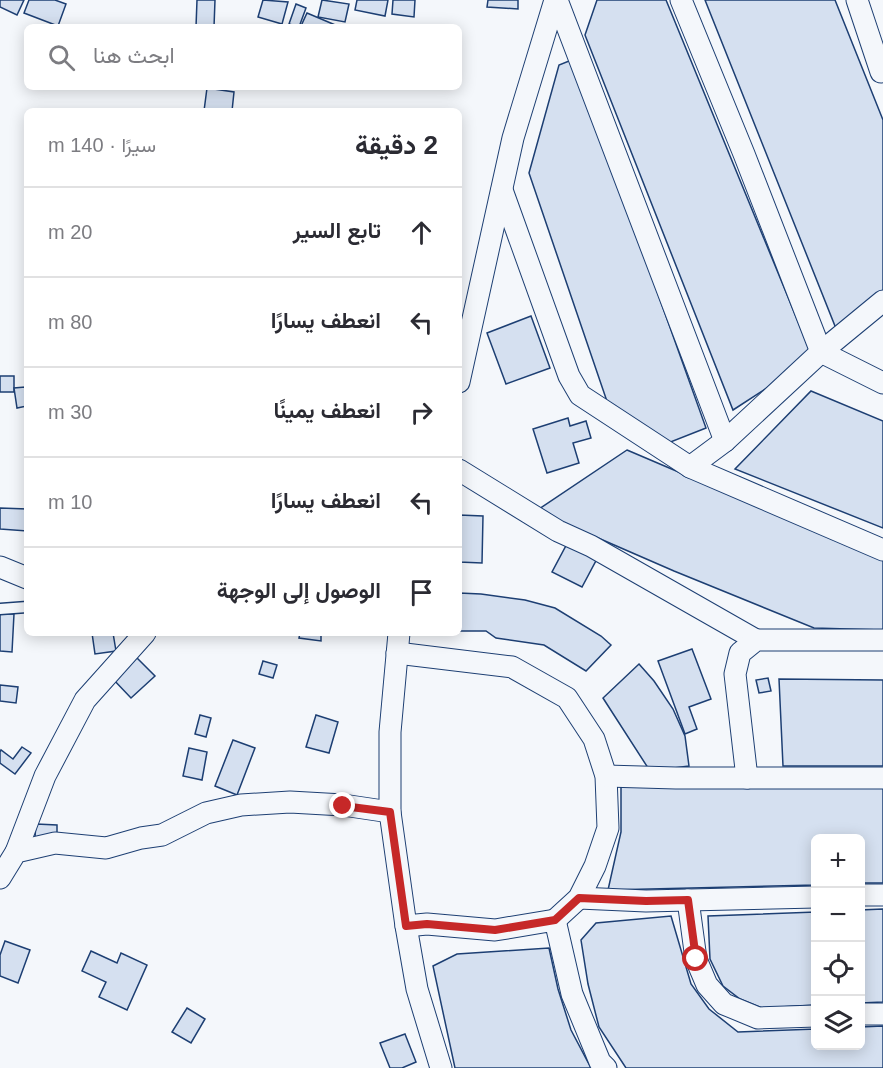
<!DOCTYPE html>
<html lang="ar">
<head>
<meta charset="utf-8">
<style>
  :root { --surface:#fff; --page:#f7f7f7; --text:#2b2b33; --muted:#7c7c81; --line:#e1e1e2 }
  body { margin:0; font-family:Arial,Vazirmatn,sans-serif; background:var(--page); color:var(--text); direction:rtl }
  .controls { position:absolute; right:18px; bottom:18px; display:grid; overflow:hidden; border-radius:9px; box-shadow:0 3px 15px #0003 }
  .controls button { width:54px; height:54px; display:grid; place-items:center; padding:0; border:0; border-bottom:2px solid var(--line); background:var(--surface); color:var(--text); font:30px sans-serif }
  .stop { position:absolute; width:18px; height:18px; margin:-14px; border:4px solid #c62828; border-radius:50%; background:#fff }
  .stop.end { background:#c62828; border-color:#fff; box-shadow:0 2px 6px #0008 }
  .list { margin:0; padding:0; list-style:none }
  h2 { display:flex; justify-content:space-between; align-items:center; height:78px; margin:0; padding:0 24px; font-size:26px }
  h2 small { font-size:20px; font-weight:400; color:var(--muted) }
  .list li { display:grid; grid-template-columns:39px 1fr auto; gap:18px; align-items:center; box-sizing:border-box; height:90px; padding:0 24px; border-top:2px solid var(--line) }
  .list b { display:block; font-size:22px; white-space:nowrap }
  .list em { font-size:20px; font-style:normal; color:var(--muted) }
  .icon { flex:none; width:33px; height:33px; fill:none; stroke:currentColor; stroke-width:2; stroke-linecap:round; stroke-linejoin:round }
  .map { position:relative; flex:none; width:883px; height:1068px; overflow:hidden; direction:ltr }
  .search { position:absolute; background:var(--surface); box-shadow:0 3px 15px #0003; left:24px; top:24px; width:438px; height:66px; display:flex; align-items:center; gap:15px; box-sizing:border-box; padding:0 21px; border-radius:9px; color:var(--muted); font-size:22px }
  .panel { position:absolute; background:var(--surface); box-shadow:0 3px 15px #0003; left:24px; top:108px; width:438px; height:528px; border-radius:9px; direction:rtl }
  .map>svg:first-child { display:block }
</style>
</head>
<body>
<div class="map">
<svg width="883" height="1068" viewBox="0 0 883 1068">
  <rect width="100%" height="100%" fill="#f4f7fb"/>
  <g fill="#d5e0f0" stroke="#1d3f73" stroke-width="1.5">
    <path d="M 0,0 L 24,0 L 17,15 L 0,7 Z"/>
    <path d="M 29,0 L 55,0 L 66,4 L 58,26 L 24,13 Z"/>
    <path d="M 197,0 L 215,0 L 214,27 L 196,27 Z"/>
    <path d="M 263,0 L 288,2 L 282,24 L 258,17 Z"/>
    <path d="M 322,0 L 349,4 L 345,22 L 318,17 Z"/>
    <path d="M 357,0 L 388,0 L 385,16 L 355,10 Z"/>
    <path d="M 393,0 L 415,0 L 414,17 L 392,14 Z"/>
    <path d="M 488,0 L 518,0 L 518,9 L 487,7 Z"/>
    <path d="M 597,0 L 666,0 L 813,358 L 733,410 L 585,35 Z"/>
    <path d="M 705,0 L 835,0 L 883,120 L 883,296 L 837,331 Z"/>
    <path d="M 296,4 L 306,8 L 299,27 L 289,24 Z"/>
    <path d="M 307,13 L 340,27 L 303,27 L 301,26 Z"/>
    <path d="M 574,59 L 706,428 L 663,445 L 612,416 L 529,173 L 559,65 Z"/>
    <path d="M 207,88 L 234,92 L 232,111 L 204,111 Z"/>
    <path d="M 531,316 L 550,368 L 506,384 L 487,333 Z"/>
    <rect x="0" y="376" width="14" height="16"/>
    <path d="M 25,387 L 27,406 L 17,408 L 14,388 Z"/>
    <path d="M 811,391 L 883,421 L 883,528 L 735,469 Z"/>
    <path d="M 568,418 L 570,426 L 586,421 L 591,438 L 573,443 L 579,463 L 547,473 L 533,429 Z"/>
    <path d="M 627,450 L 883,559 L 883,630 L 814,628 L 674,571 L 536,511 Z"/>
    <path d="M 0,508 L 27,509 L 27,531 L 0,529 Z"/>
    <path d="M 459,515 L 483,516 L 482,563 L 459,562 Z"/>
    <path d="M 569,540 L 599,555 L 582,587 L 552,572 Z"/>
    <path d="M 459,593 L 481,594 L 525,600 L 555,608 L 601,636 L 611,645 L 586,671 L 544,645 L 496,638 L 486,631 L 459,631 Z"/>
    <path d="M 0,614 L 14,614 L 12,652 L 0,651 Z"/>
    <path d="M 92,633 L 113,633 L 116,651 L 95,654 Z"/>
    <path d="M 300,633 L 321,633 L 321,641 L 299,638 Z"/>
    <path d="M 692,649 L 711,699 L 689,707 L 697,729 L 685,734 L 658,661 Z"/>
    <path d="M 135,656 L 155,676 L 131,698 L 112,678 Z"/>
    <path d="M 263,661 L 277,665 L 273,678 L 259,674 Z"/>
    <path d="M 639,664 L 654,681 L 673,709 L 685,736 L 689,766 L 650,771 L 603,698 Z"/>
    <path d="M 768,678 L 771,691 L 759,693 L 756,680 Z"/>
    <path d="M 779,679 L 883,680 L 883,766 L 783,766 Z"/>
    <path d="M 0,685 L 18,687 L 16,703 L 0,701 Z"/>
    <path d="M 200,715 L 211,718 L 206,737 L 195,734 Z"/>
    <path d="M 316,715 L 338,722 L 329,753 L 306,747 Z"/>
    <path d="M 233,740 L 255,748 L 237,795 L 215,786 Z"/>
    <path d="M 22,747 L 31,753 L 15,774 L 0,763 L 0,752 L 1,750 L 13,759 Z"/>
    <path d="M 189,748 L 207,752 L 202,780 L 183,776 Z"/>
    <path d="M 883,783 L 883,883 L 860,883 L 860,838 L 816,838 L 816,885 L 608,890 L 621,832 L 621,787 Z"/>
    <path d="M 36,824 L 57,825 L 57,838 L 35,837 Z"/>
    <path d="M 883,909 L 883,1002 L 860,1003 L 860,910 Z"/>
    <path d="M 816,912 L 816,1005 L 762,1008 L 740,999 L 723,986 L 710,959 L 708,916 Z"/>
    <path d="M 671,916 L 691,984 L 709,1009 L 738,1032 L 816,1029 L 816,1046 L 860,1046 L 860,1027 L 883,1026 L 883,1068 L 626,1068 L 599,1027 L 588,984 L 581,940 L 596,923 Z"/>
    <path d="M 5,941 L 30,950 L 18,983 L 0,976 L 0,955 Z"/>
    <path d="M 549,948 L 558,989 L 571,1030 L 591,1068 L 455,1068 L 433,966 L 457,954 Z"/>
    <path d="M 91,951 L 117,963 L 121,953 L 147,965 L 127,1010 L 99,997 L 106,982 L 82,971 Z"/>
    <path d="M 187,1008 L 205,1019 L 191,1043 L 172,1032 Z"/>
    <path d="M 405,1034 L 416,1062 L 402,1068 L 390,1068 L 380,1043 Z"/>
  </g>
  <g fill="none" stroke-linecap="round" stroke-linejoin="round">
    <g stroke="#1d3f73" stroke-width="13">
      <path id="lane" d="M 0,609 L 27,607"/>
    </g>
    <g stroke="#1d3f73" stroke-width="23">
      <g id="street">
        <path d="M 557,0 L 725,441"/>
        <path d="M 681,0 L 744,154 L 821,352 L 883,383"/>
        <path d="M 857,0 L 881,72"/>
        <path d="M 502,190 L 569,376 L 580,395 L 690,467 L 883,550"/>
        <path d="M 459,382 L 513,138 L 555,0"/>
        <path d="M 690,467 L 725,441 L 821,352 L 883,301"/>
        <path d="M 459,470 L 558,531 L 591,546 L 756,640"/>
        <path d="M 0,567 L 27,578"/>
        <path d="M 399,633 L 390,732 L 390,812 L 406,926 L 427,924 L 495,930 L 555,920 L 572,994 L 600,1062 L 606,1068"/>
        <path d="M 397,653 L 512,667 L 567,698 L 594,739 L 606,776 L 608,828 L 595,866 L 579,898 L 555,920"/>
        <path d="M 606,776 L 676,778 L 883,778"/>
        <path d="M 747,778 L 735,674 L 740,653 L 756,640 L 883,640"/>
        <path d="M 16,852 L 45,776 L 85,700 L 145,633"/>
        <path d="M 0,878 L 16,852 L 55,843 L 106,848 L 141,838 L 162,835 L 206,813 L 241,805 L 290,802 L 343,805 L 390,812"/>
        <path d="M 860,895 L 883,895"/>
        <path d="M 579,898 L 646,901 L 816,897"/>
        <path d="M 688,900 L 696,959 L 707,985 L 724,1004 L 758,1018 L 816,1016"/>
        <path d="M 406,926 L 417,989 L 441,1068"/>
        <path d="M 860,1014 L 883,1014"/>
      </g>
    </g>
    <use href="#lane" stroke="#f4f7fb" stroke-width="10"/>
    <use href="#street" stroke="#f4f7fb" stroke-width="21"/>
  </g>
  <g fill="none" stroke-linecap="round" stroke-linejoin="round">
    <path stroke="#c62828" stroke-width="8" d="M 343,806 L 390,812 L 406,926 L 427,924 L 495,930 L 555,920 L 579,898 L 646,901 L 688,900 L 696,959"/>
  </g>
</svg>
<div class="controls">
<button>+</button>
<button>−</button>
<button><svg class="icon" aria-label="locate" viewBox="0 0 24 24"><circle cx="12" cy="12" r="6"/><path d="M12 2v4M12 18v4M2 12h4M18 12h4"/></svg></button>
<button><svg class="icon" aria-label="layers" viewBox="0 0 24 24"><path d="M12 4l9 5-9 5-9-5zM3 14l9 5 9-5"/></svg></button>
</div>
<div class="stop" style="left:696px;top:959px"></div>
<div class="stop end" style="left:343px;top:806px"></div>
<div class="search"><svg class="icon" aria-label="search" viewBox="0 0 24 24"><circle cx="10" cy="10" r="6"/><path d="M15 15l6 6"/></svg>ابحث هنا</div>
<section class="panel">
<h2>2 دقيقة<small>سيرًا · 140 m</small></h2>
<ul class="list">
<li><svg class="icon" aria-label="ahead" viewBox="0 0 24 24"><path d="M12 20V5M6 11l6-6 6 6"/></svg><div><b>تابع السير</b></div><em>20 m</em></li>
<li><svg class="icon" aria-label="left" viewBox="0 0 24 24"><path d="M17 20v-9H6M10 6l-5 5 5 5"/></svg><div><b>انعطف يسارًا</b></div><em>80 m</em></li>
<li><svg class="icon" aria-label="right" viewBox="0 0 24 24"><path d="M7 20v-9h11M14 6l5 5-5 5"/></svg><div><b>انعطف يمينًا</b></div><em>30 m</em></li>
<li><svg class="icon" aria-label="left" viewBox="0 0 24 24"><path d="M17 20v-9H6M10 6l-5 5 5 5"/></svg><div><b>انعطف يسارًا</b></div><em>10 m</em></li>
<li><svg class="icon" aria-label="arrive" viewBox="0 0 24 24"><path d="M6 21V4h12l-3 4 3 4H6"/></svg><div><b>الوصول إلى الوجهة</b></div></li>
</ul>
</section>
</div>
</body>
</html>
